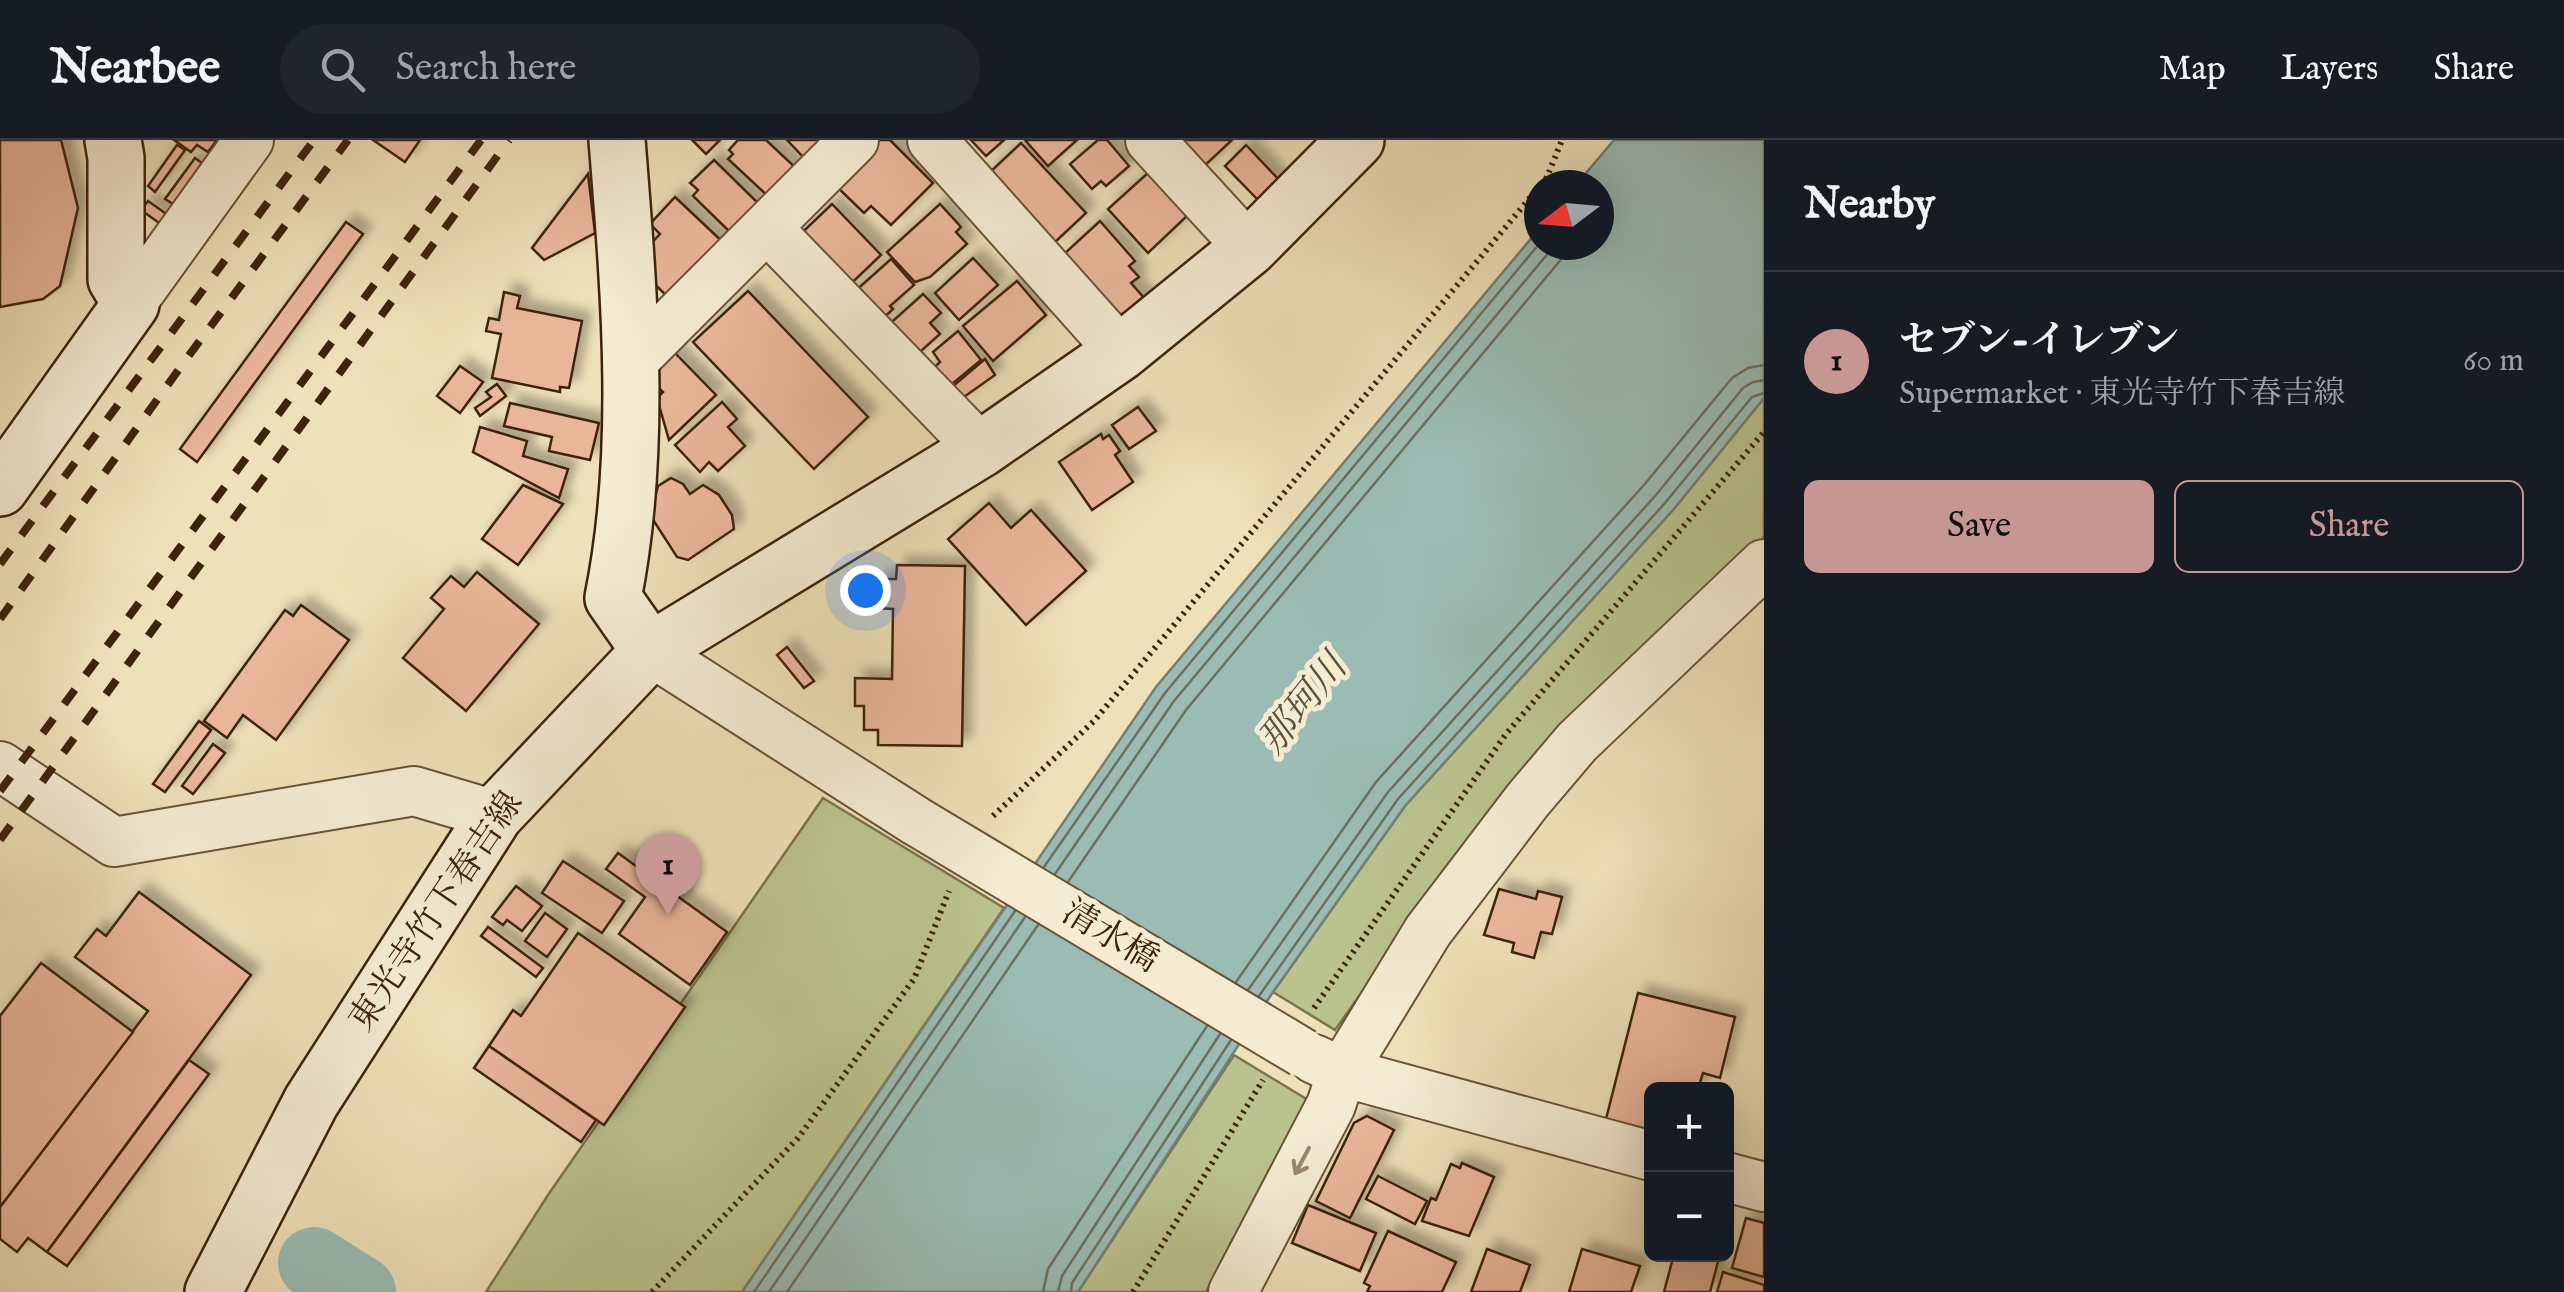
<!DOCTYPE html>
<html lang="en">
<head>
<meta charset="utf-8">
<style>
  :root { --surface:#171b24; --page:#20242c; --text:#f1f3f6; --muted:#9ea1a6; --line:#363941; --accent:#c59692 }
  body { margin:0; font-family:"IM FELL English","Noto Serif JP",serif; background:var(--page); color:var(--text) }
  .controls { position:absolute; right:30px; bottom:30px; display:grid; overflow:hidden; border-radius:15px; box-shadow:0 10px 40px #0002 }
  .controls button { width:90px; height:90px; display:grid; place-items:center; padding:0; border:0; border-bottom:2px solid var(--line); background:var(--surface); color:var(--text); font:50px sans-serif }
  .compass { position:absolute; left:1524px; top:30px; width:90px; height:90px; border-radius:50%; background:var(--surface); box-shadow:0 10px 40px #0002; rotate:254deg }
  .you { position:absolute; left:865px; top:450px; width:35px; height:35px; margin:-25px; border:8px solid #fff; border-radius:50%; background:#1a73e8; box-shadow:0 0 0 15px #1a73e833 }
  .badge { display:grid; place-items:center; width:65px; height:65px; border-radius:50%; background:var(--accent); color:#111; font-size:32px; font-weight:700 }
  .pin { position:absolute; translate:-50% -82px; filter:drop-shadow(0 2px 5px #0008) }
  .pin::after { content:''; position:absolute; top:52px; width:35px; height:30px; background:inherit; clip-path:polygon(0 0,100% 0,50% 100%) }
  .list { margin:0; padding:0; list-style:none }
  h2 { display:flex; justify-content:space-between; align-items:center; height:130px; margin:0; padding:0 40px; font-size:42px }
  h2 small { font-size:32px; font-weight:400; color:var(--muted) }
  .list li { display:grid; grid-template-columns:65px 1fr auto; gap:30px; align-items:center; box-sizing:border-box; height:180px; padding:0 40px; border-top:2px solid var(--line) }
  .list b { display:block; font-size:38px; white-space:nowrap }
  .list p { margin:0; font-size:32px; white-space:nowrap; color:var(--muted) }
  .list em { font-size:32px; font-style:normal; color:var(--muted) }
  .actions { display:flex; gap:20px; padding:30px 40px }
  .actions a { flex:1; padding:22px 0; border:2px solid var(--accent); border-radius:15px; text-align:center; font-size:35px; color:var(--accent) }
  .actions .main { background:var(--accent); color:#111 }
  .icon { flex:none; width:55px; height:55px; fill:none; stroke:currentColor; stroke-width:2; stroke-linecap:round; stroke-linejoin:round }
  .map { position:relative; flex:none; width:1764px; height:1152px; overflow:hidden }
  header { display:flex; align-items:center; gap:60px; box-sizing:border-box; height:140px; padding:0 50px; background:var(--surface); border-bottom:2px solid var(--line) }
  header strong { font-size:48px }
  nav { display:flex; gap:55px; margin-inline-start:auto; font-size:35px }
  .search { width:700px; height:90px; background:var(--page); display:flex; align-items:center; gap:25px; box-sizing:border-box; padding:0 35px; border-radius:55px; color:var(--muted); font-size:38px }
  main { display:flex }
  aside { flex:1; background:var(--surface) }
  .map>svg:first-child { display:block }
</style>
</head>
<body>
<header>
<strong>Nearbee</strong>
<div class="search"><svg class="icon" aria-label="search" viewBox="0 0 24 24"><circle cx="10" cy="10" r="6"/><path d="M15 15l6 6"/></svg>Search here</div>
<nav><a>Map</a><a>Layers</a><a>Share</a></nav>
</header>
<main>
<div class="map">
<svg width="1764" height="1152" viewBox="0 0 1764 1152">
  <defs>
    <filter id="shadow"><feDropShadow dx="9" dy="-9" stdDeviation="5" flood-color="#0004"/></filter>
  </defs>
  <rect width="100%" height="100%" fill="#eee0b8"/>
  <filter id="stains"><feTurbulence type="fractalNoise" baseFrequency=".002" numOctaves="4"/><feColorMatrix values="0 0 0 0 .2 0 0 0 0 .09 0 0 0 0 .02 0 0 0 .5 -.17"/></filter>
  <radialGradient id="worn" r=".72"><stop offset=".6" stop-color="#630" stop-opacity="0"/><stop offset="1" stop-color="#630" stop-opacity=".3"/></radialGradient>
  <g fill="#bac28e" stroke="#7c724d" stroke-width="2.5">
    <path d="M 1764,258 L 1764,396 L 1760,402 L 1475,693 L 1335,890 L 1273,852 L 1405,666 L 1673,370 Z"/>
    <path d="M 823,658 L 1004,768 L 742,1152 L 486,1152 L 548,1055 Z"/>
    <path d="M 1234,915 L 1308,960 L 1206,1152 L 1078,1152 Z"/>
  </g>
  <path fill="#9abcb4" stroke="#757f71" stroke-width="2.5" d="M 1614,0 L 1764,0 L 1764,258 L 1673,370 L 1405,666 L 1273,852 L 1078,1152 L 742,1152 L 1156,547 L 1539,89 L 1539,105 L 1599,105 L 1599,45 L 1576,45 Z"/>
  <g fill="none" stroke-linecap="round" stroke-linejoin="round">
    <g stroke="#6c7060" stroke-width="2.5">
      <path d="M 1044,727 L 1165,553 L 1539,104"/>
      <path d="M 1055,734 L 1174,561 L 1555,105"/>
      <path d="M 1068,742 L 1186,570 L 1573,105"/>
      <path d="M 1236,842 L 1376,642 L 1644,345 L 1732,238 L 1748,228 L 1764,225"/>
      <path d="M 1248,850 L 1388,652 L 1656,355 L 1743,248 L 1753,242 L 1764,240"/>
      <path d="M 1259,856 L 1398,659 L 1665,363 L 1752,257 L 1764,253"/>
      <path d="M 754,1152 L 1015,771"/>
      <path d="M 769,1152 L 1025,777"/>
      <path d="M 787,1152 L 1038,785"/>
      <path d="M 1043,1152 L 1048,1129 L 1207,886"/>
      <path d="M 1058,1152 L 1062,1136 L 1220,894"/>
      <path d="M 1071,1152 L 1072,1143 L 1231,900"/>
    </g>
    <path stroke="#9abcb4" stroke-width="72" d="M 314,1123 L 360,1152"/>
  </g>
  <g fill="#eab69a" stroke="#3e230c" stroke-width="2.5" filter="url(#shadow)">
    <path d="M 0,0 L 61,0 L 78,68 L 60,146 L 43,159 L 0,167 Z"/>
    <path d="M 174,0 L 217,0 L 208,12 L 197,5 L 191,12 Z"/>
    <path d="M 373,0 L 420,0 L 405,22 Z"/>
    <path d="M 692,0 L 720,0 L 706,14 Z"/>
    <path d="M 738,0 L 766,0 L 798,30 L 771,59 L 728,19 L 733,14 L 729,10 Z"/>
    <path d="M 787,0 L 826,0 L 806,20 Z"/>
    <path d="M 880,0 L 890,0 L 933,43 L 891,85 L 871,66 L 864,73 L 835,45 Z"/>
    <path d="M 971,0 L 1004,0 L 986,16 Z"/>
    <path d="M 1025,0 L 1077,0 L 1048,26 Z"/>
    <path d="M 1098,0 L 1107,0 L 1129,26 L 1106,46 L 1101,41 L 1092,49 L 1070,24 Z"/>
    <path d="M 1186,0 L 1232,0 L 1200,30 L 1178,7 Z"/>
    <path d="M 1021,3 L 1086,73 L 1052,105 L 987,35 Z"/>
    <path d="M 177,5 L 185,10 L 155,52 L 148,46 Z"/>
    <path d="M 1246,5 L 1281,42 L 1260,62 L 1225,26 Z"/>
    <path d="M 195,18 L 202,23 L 173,64 L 165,59 Z"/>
    <path d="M 714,20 L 761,66 L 733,95 L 693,56 L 698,50 L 690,43 Z"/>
    <path d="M 1149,32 L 1188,75 L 1148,113 L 1108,69 Z"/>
    <path d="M 588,34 L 595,93 L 544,120 L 532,108 Z"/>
    <path d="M 675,57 L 727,106 L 673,162 L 643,133 L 642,113 L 660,94 L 650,84 Z"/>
    <path d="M 148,61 L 168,75 L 162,85 L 141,70 Z"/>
    <path d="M 832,64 L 881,115 L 837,157 L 788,106 Z"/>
    <path d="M 940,64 L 961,87 L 956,92 L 967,104 L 930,137 L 915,142 L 887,112 Z"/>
    <path d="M 1100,81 L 1135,121 L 1129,126 L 1139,137 L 1131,143 L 1151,166 L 1128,187 L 1064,114 Z"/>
    <path d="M 346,82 L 363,94 L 197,322 L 180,309 Z"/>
    <path d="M 973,118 L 998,145 L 959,180 L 935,153 Z"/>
    <path d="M 891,119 L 914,145 L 890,166 L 893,169 L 874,187 L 842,163 Z"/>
    <path d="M 1017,141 L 1046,175 L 993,221 L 963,186 Z"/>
    <path d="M 748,151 L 868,277 L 814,329 L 693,202 Z"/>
    <path d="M 504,152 L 520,156 L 517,168 L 582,181 L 569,248 L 560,247 L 560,252 L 492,238 L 501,194 L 486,191 L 489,178 L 499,180 Z"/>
    <path d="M 923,154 L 941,173 L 930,183 L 940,194 L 902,228 L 875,197 Z"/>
    <path d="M 958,191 L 981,220 L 934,259 L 919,242 L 940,222 L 933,212 Z"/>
    <path d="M 673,211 L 716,255 L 669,300 L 657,258 L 663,252 L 647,236 Z"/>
    <path d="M 985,219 L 995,235 L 961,259 L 952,247 Z"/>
    <path d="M 460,226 L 483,242 L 460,273 L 437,256 Z"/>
    <path d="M 497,244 L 506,256 L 480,276 L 475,268 L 491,257 L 486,252 Z"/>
    <path d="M 722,262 L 737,279 L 728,287 L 745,306 L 718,331 L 709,322 L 700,332 L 675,305 Z"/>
    <path d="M 510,263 L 599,283 L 590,320 L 549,311 L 552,297 L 504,286 Z"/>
    <path d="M 1138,267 L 1156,291 L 1129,309 L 1112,285 Z"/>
    <path d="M 480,287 L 527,301 L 523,316 L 568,329 L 559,358 L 473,312 Z"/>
    <path d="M 1101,294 L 1103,299 L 1109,295 L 1120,311 L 1115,315 L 1133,342 L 1092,370 L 1059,322 Z"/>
    <path d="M 671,338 L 683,344 L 690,354 L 703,345 L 719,355 L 732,375 L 734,389 L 688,420 L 677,417 L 650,375 L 658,346 Z"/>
    <path d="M 523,345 L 563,364 L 518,425 L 482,399 Z"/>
    <path d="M 989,363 L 1011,388 L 1031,370 L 1086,431 L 1026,485 L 948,399 Z"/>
    <path d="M 897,425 L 965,426 L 962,606 L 878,605 L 878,590 L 864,590 L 864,566 L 855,566 L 855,538 L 892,539 L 893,469 L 876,468 L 877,439 L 896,439 Z"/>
    <path d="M 477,432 L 539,484 L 466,571 L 403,518 L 444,469 L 431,458 L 451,436 L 464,447 Z"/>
    <path d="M 301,465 L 349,500 L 276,600 L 243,575 L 227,598 L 204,581 L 285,470 L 293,476 Z"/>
    <path d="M 787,507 L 814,541 L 804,548 L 777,515 Z"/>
    <path d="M 199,581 L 211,590 L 165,652 L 153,644 Z"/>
    <path d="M 213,604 L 225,613 L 193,654 L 182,646 Z"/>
    <path d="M 618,713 L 727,792 L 690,845 L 619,794 L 645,757 L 606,729 Z"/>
    <path d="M 563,721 L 624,761 L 602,793 L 542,753 Z"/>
    <path d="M 516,746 L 542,766 L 522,791 L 507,780 L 503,785 L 492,777 Z"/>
    <path d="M 1499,749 L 1536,759 L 1538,751 L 1562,757 L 1552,794 L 1541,792 L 1534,818 L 1512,812 L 1514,803 L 1484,795 Z"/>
    <path d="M 139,752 L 251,835 L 47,1112 L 28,1098 L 17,1112 L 0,1099 L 0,1067 L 148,871 L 75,817 L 97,789 L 106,796 Z"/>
    <path d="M 545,773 L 567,789 L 547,817 L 525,801 Z"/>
    <path d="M 488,787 L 543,828 L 536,837 L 481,796 Z"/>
    <path d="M 578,793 L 685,867 L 604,985 L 489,906 L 513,870 L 521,876 Z"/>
    <path d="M 41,823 L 133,892 L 0,1067 L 0,876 Z"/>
    <path d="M 1638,853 L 1735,877 L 1720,938 L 1703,933 L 1698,949 L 1651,949 L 1651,990 L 1606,979 Z"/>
    <path d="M 489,906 L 596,980 L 581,1002 L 474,928 Z"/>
    <path d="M 189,920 L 209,934 L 67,1126 L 47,1112 Z"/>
    <path d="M 1367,976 L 1394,990 L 1350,1078 L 1316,1061 L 1354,983 Z"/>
    <path d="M 1462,1023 L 1494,1037 L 1469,1096 L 1422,1081 L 1431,1058 L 1436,1060 L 1451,1024 L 1460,1028 Z"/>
    <path d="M 1378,1036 L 1427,1061 L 1415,1084 L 1366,1059 Z"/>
    <path d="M 1308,1065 L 1376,1093 L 1360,1131 L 1292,1103 Z"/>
    <path d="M 1746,1078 L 1764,1083 L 1764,1137 L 1732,1128 Z"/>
    <path d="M 1388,1091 L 1456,1122 L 1442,1152 L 1367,1152 L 1370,1146 L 1364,1143 Z"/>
    <path d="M 1487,1109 L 1530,1125 L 1520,1152 L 1471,1152 Z"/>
    <path d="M 1582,1109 L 1640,1126 L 1631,1152 L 1569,1152 Z"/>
    <path d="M 1674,1114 L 1720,1114 L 1710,1152 L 1664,1152 Z"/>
    <path d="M 1723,1132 L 1764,1145 L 1764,1152 L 1717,1152 Z"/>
  </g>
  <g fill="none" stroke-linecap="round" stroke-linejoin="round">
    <g stroke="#6a5237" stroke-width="52">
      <g id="street">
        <path d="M 932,0 L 1121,212"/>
        <path d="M 1150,0 L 1249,108"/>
        <path d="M 768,89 L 981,309"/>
        <path d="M 131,164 L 249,0"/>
        <path d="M 630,224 L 854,0"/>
        <path d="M 650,511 L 916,681"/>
        <path d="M 0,626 L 114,702 L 414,651 L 495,675"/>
        <path d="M 1314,919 L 1342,932 L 1651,1016"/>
        <path d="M 1726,1037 L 1764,1047"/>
        <path d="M 1233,1152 L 1331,965 L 1342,932 L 1428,791 L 1527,661 L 1577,602 L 1764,424"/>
      </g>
    </g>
    <g stroke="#3e230c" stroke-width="60">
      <g id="secondary">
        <path d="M 617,0 C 629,151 643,309 613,458 L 650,511"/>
        <path d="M 0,348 L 131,164 L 116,139 L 116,18 L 113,0"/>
        <path d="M 213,1152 L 311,962 L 495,675 L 650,511 L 981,309 L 1121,212 L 1249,108 L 1356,0"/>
      </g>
    </g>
    <g stroke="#3e230c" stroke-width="6" stroke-dasharray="2.5 5" stroke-linecap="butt">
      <path d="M 1541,45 L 1547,37 L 1562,0"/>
      <path d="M 993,676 L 1094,581 L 1539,47"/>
      <path d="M 1314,868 L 1506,594 L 1764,292"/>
      <path d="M 652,1152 L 798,998 L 914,839 L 949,751"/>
      <path d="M 1133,1152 L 1263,940"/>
    </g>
    <use href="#street" stroke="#f4ebd1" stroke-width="48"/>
    <use href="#secondary" stroke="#f4ebd1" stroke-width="55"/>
    <g stroke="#3e230c" stroke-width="8" stroke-dasharray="18 18" stroke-linecap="butt">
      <path d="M 0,424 L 314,0"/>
      <path d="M 0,479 L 182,225 L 348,0"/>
      <path d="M 0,651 L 481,0"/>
      <path d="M 0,700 L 509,0"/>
    </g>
    <g stroke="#6a5237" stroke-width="52" stroke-linecap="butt">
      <path id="street-bridge" d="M 916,681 L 1303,913"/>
    </g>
    <use href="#street-bridge" stroke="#f4ebd1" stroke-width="48"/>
  </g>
  <defs><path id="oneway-shaft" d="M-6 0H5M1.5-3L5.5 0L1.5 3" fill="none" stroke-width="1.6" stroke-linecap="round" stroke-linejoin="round" transform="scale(2.5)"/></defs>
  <use stroke="#99876e" href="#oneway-shaft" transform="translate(1302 1021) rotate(118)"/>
  <g text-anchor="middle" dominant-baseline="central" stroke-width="10" stroke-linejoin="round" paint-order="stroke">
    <g font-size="35" fill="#3e230c" stroke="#f4ebd1">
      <text transform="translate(437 772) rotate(-56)">東光寺竹下春吉線</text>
      <text transform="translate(1110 797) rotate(31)">清水橋</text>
    </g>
    <g font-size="38" font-style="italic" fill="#5a513e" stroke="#f4ebd1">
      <text transform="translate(1304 565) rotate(-51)">那珂川</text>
    </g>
  </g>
  <rect width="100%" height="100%" filter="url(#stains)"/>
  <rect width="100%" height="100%" fill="url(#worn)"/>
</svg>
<div class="controls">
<button>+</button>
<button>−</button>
</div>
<svg class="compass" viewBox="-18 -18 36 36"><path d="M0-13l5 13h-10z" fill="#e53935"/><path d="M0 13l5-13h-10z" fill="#9ea1a6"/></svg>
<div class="you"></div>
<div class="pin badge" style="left:668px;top:775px">1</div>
</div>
<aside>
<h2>Nearby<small></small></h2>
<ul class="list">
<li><span class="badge">1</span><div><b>セブン-イレブン</b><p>Supermarket · 東光寺竹下春吉線</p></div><em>60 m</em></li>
</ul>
<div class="actions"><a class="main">Save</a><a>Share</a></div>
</aside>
</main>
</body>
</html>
